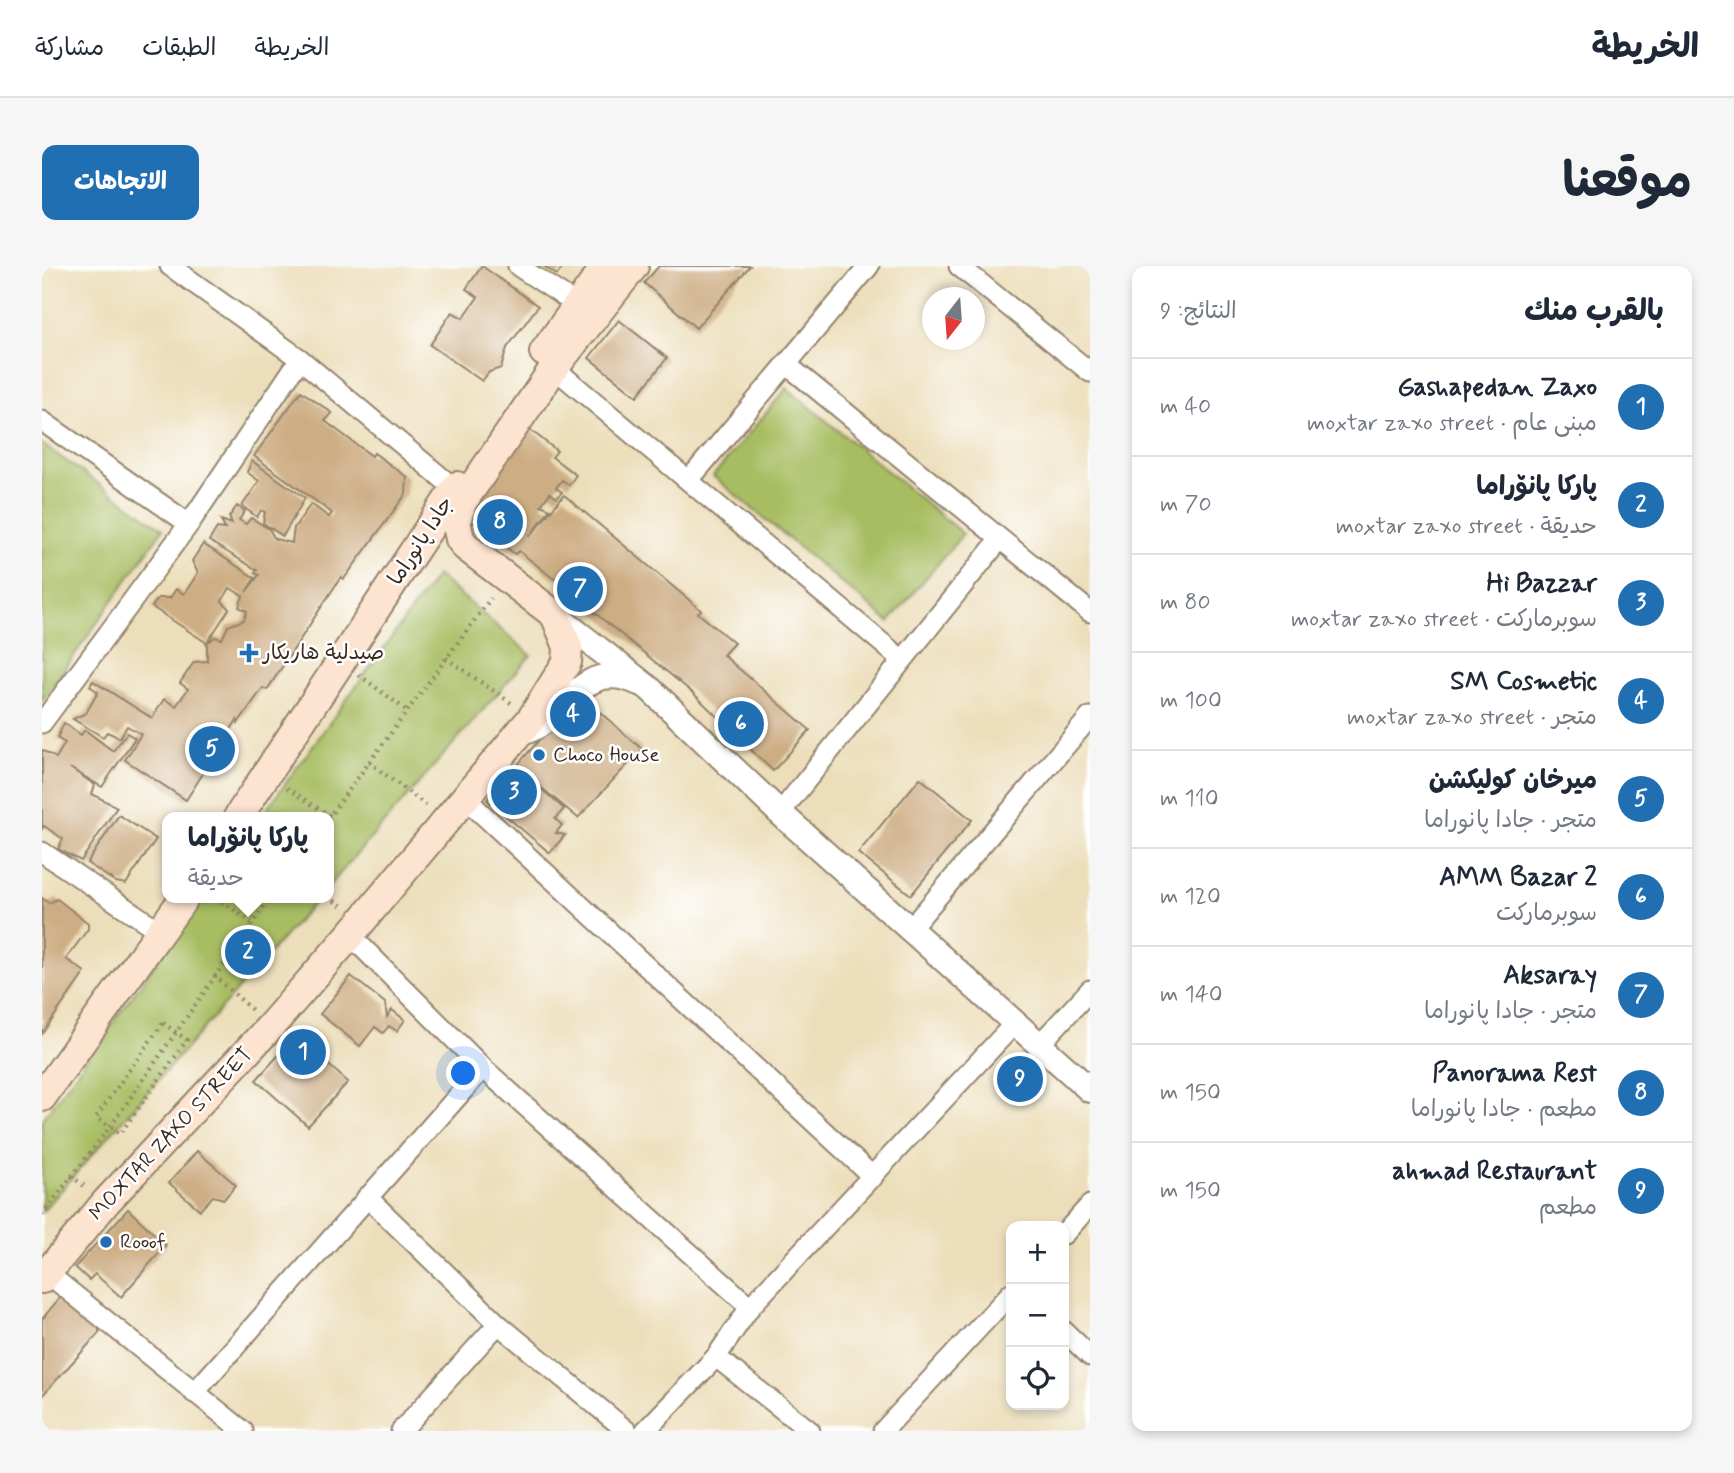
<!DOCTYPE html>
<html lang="ar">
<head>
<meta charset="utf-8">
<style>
  :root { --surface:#fff; --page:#f6f6f7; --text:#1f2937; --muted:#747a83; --line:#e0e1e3; --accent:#1f6fb2 }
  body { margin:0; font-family:Mynerve,"Playpen Sans Arabic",sans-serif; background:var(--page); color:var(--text); direction:rtl }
  .controls { position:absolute; right:21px; bottom:21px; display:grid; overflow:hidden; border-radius:14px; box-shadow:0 4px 10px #0003 }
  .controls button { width:63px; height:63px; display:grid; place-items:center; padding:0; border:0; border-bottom:2px solid var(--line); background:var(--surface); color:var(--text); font:35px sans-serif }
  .compass { position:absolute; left:880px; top:21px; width:63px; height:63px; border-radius:50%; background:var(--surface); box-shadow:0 4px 10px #0003; rotate:197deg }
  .you { position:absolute; left:422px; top:808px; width:24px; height:24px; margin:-18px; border:5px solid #fff; border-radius:50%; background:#1a73e8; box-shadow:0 0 0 10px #1a73e833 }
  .badge { display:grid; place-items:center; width:46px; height:46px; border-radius:50%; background:var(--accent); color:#fff; font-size:23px; font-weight:700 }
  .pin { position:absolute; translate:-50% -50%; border:4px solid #fff; box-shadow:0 2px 7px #0006 }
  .popup { position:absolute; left:120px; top:546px; width:172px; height:91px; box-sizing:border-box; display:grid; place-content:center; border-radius:14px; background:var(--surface); filter:drop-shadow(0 2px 5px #0005); font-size:23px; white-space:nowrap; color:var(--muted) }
  .popup b { font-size:26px; color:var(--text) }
  .popup::after { content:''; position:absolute; left:50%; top:100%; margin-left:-14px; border:14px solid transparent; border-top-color:var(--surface) }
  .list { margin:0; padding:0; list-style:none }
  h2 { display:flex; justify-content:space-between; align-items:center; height:91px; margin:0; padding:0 28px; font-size:30px }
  h2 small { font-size:23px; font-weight:400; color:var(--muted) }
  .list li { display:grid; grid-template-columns:46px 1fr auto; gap:21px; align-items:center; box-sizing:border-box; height:98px; padding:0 28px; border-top:2px solid var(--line) }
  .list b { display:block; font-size:26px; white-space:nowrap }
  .list p { margin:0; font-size:23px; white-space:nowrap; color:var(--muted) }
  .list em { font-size:23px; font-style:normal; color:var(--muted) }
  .icon { flex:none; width:38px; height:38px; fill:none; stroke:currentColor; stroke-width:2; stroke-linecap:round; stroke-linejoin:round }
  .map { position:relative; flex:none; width:1048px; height:1165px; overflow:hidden; direction:ltr; border-radius:14px }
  header { display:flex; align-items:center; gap:42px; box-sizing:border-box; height:98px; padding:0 35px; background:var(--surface); border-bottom:2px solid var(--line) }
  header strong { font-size:33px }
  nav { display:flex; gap:38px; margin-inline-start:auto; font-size:24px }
  .intro { display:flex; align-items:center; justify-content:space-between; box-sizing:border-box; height:168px; padding:0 42px }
  h1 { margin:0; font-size:49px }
  .button { padding:18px 32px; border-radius:14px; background:var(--accent); color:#fff; font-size:24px; font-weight:700 }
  main { display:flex; gap:42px; padding:0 42px }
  aside { flex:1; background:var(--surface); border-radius:14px; box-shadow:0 4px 10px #0003 }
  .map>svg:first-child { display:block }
</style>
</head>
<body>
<header>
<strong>الخريطة</strong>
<nav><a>الخريطة</a><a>الطبقات</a><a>مشاركة</a></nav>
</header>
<div class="intro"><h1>موقعنا</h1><a class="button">الاتجاهات</a></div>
<main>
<aside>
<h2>بالقرب منك<small>النتائج: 9</small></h2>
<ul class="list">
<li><span class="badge">1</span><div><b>Gashapedan Zaxo</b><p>مبنى عام · moxtar zaxo street</p></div><em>40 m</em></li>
<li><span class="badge">2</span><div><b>پارکا پانۆراما</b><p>حديقة · moxtar zaxo street</p></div><em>70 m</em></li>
<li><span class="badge">3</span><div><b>Hi Bazzar</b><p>سوبرماركت · moxtar zaxo street</p></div><em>80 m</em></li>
<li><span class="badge">4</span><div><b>SM Cosmetic</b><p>متجر · moxtar zaxo street</p></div><em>100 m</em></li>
<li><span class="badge">5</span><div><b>میرخان کولیکشن</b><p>متجر · جادا پانوراما</p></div><em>110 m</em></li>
<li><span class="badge">6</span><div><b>AMM Bazar 2</b><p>سوبرماركت</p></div><em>120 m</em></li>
<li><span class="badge">7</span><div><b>Aksaray</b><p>متجر · جادا پانوراما</p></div><em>140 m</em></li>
<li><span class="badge">8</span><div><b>Panorama Rest</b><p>مطعم · جادا پانوراما</p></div><em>150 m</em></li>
<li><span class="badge">9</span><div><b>ahmad Restaurant</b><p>مطعم</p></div><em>150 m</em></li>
</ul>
</aside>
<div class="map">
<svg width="1048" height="1165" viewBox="0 0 1048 1165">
  <rect width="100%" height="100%" fill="#fff"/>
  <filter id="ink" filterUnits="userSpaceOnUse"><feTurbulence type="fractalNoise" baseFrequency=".0143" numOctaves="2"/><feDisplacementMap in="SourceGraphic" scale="14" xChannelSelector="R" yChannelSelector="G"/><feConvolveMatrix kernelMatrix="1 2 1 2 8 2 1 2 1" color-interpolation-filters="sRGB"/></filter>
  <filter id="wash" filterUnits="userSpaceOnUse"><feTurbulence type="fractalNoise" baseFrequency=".00686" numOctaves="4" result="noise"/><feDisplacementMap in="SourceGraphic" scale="28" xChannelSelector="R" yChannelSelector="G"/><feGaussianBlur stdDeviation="1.57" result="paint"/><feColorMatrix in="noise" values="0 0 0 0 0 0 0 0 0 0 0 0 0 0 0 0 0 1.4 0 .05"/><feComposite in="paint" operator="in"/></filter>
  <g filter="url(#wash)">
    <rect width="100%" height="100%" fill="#ecdeba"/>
    <g fill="#a8bd62" stroke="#727440" stroke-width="2">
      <path d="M 745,122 L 921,268 L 847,356 L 671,210 Z"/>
      <path d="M 0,178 L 121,263 L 0,435 Z"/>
      <path d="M 395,309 L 489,389 L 287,620 L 286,551 L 219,551 Z"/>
      <path d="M 161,632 L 276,632 L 0,946 L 0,854 Z"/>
    </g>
    <g id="blocks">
      <g fill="#cdad84" fill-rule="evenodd">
        <path d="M 440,0 L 496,40 L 465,82 L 459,102 L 447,106 L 440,115 L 388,79 L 410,46 L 421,52 L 436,31 L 424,23 Z"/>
        <path d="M 501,0 L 522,0 L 515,9 Z"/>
        <path d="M 617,0 L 708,0 L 654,62 L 602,17 Z"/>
        <path d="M 577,54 L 625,92 L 595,130 L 547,92 Z"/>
        <path d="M 259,125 L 290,147 L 283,155 L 330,190 L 332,187 L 365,211 L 364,228 L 302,313 L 299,311 L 225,424 L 221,422 L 196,457 L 195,454 L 144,534 L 83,494 L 99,468 L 85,460 L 78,472 L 65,466 L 61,471 L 31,453 L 44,447 L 56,426 L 48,420 L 51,415 L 110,452 L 122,433 L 134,440 L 146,423 L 138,417 L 152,396 L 165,395 L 165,377 L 110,341 L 116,332 L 128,332 L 134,323 L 142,328 L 156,307 L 150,295 L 161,278 L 213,312 L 204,326 L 217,309 L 213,307 L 215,304 L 167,275 L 175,262 L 183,263 L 179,254 L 190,258 L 187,251 L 195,240 L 203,245 L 197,254 L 204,258 L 209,252 L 227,263 L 233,273 L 250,277 L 252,262 L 269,238 L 287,251 L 290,247 L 212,190 ZM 188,322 L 201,330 L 197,341 L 205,345 L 202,354 L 186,360 L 180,373 L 173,371 L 165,377 L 187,343 L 180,335 Z"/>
        <path d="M 486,162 L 515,185 L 510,191 L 534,209 L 527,219 L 520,214 L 514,222 L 520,226 L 515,232 L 508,227 L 499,239 L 508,243 L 487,271 L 522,229 L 659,344 L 656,347 L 692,377 L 681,389 L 768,464 L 731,505 L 651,427 L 547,342 L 549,339 L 514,311 L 512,313 L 477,285 L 473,288 L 423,250 Z"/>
        <path d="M 210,195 L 263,232 L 241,270 L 221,257 L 223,246 L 219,244 L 215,251 L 200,240 L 217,215 L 205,206 Z"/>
        <path d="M 537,428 L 600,483 L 536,552 L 485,510 L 522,543 L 513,553 L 520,559 L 514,567 L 523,569 L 508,587 L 445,534 Z"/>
        <path d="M 22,457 L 39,469 L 43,464 L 71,485 L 85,467 L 93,472 L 60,521 L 28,502 L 53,519 L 50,528 L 75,541 L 39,595 L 16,583 L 21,573 L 2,560 L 0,563 L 0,484 L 14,492 L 23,477 L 15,472 Z"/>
        <path d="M 878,512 L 930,554 L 869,629 L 816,587 Z"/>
        <path d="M 77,549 L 114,573 L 84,618 L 74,616 L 45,597 Z"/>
        <path d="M 0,632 L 7,637 L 15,633 L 46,657 L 46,663 L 24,693 L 43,706 L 0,768 Z"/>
        <path d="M 309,710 L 343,737 L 345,751 L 350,744 L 363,754 L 355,765 L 347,760 L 341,767 L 333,761 L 318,780 L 278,748 Z"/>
        <path d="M 254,770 L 306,816 L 266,860 L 214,814 Z"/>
        <path d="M 155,885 L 194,919 L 182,933 L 171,930 L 158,944 L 127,917 Z"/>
        <path d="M 86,943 L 124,979 L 79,1031 L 53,1008 L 47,1014 L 33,1001 Z"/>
        <path d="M 21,1028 L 57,1059 L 57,1067 L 0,1130 L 0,1053 Z"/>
      </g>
    </g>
  </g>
  <g filter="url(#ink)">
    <use href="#blocks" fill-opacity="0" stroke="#94846c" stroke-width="2"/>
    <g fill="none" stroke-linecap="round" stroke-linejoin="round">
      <g stroke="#94846c" stroke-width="23">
        <g id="minor">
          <path d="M 128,0 L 258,93 L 413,223"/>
          <path d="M 476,0 L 535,39"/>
          <path d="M 917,0 L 1048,106"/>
          <path d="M 744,98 L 1048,346"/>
          <path d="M 512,102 L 859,393"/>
          <path d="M 0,155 L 147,258"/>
          <path d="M 647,214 L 827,0"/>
          <path d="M 0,457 L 147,258 L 258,93"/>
          <path d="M 423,532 L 831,911"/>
          <path d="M 738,547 L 958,273"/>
          <path d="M 0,586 L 119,666"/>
          <path d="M 868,663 L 1048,451"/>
          <path d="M 308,669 L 441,802 L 708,1041"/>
          <path d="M 998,778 L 1048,724"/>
          <path d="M 325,931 L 456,1058 L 585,1165"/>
          <path d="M 1022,968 L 1048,939"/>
          <path d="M 5,1007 L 201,1165"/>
          <path d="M 1022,1065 L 1048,1090"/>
          <path d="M 674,1091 L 768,1165"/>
          <path d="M 152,1127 L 441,802"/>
          <path d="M 359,1165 L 456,1058"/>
          <path d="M 603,1165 L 674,1091 L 708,1041 L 973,757"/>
          <path d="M 841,1165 L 969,1027"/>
        </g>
      </g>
      <g stroke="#94846c" stroke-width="28">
        <g id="tertiary">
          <path d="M 513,349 L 608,423 L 738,547 L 1048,824"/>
          <path d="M 476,468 C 527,456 536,389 597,417"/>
        </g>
      </g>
      <g stroke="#94846c" stroke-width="32">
        <g id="secondary">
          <path d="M 502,86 L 564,0"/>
          <path d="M 196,551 L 415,220"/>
          <path d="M 0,831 L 142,632"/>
          <path d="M 0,1013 L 64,936 L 228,761 L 308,669 L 490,452 L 525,396 L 526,381 L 513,349 L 424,281 L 418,273 L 414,254 L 421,235 L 512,102 L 592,0"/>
        </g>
      </g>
      <g stroke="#94846c" stroke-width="4.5" stroke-dasharray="2 5" stroke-linecap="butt">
        <path d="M 404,392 L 469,437"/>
        <path d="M 317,409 L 364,444"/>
        <path d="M 327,496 L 385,540"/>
        <path d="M 245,522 L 288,550"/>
        <path d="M 286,552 L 449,332"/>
        <path d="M 286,631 L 300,640"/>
        <path d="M 174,632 L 210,656"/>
        <path d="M 172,709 L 210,744"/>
        <path d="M 121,757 L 145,774 L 78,868 L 54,851 Z"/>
        <path d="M 29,910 L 45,922"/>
        <path d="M 0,949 L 68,861 L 228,632"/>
      </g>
      <use href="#minor" stroke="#fff" stroke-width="19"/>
      <use href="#tertiary" stroke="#fff" stroke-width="24"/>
      <use href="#secondary" stroke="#fde4d1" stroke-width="28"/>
    </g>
  </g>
  <g fill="#1f6fb2" stroke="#fff" stroke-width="2.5">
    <path d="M203.5 376.5h7v7h7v7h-7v7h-7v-7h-7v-7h7z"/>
    <circle cx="497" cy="489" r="7"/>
    <circle cx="64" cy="976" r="7"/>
  </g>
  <g text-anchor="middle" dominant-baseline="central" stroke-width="5" stroke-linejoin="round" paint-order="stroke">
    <g font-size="21" fill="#3b2a1e" stroke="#fff">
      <text transform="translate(379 275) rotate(-57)">جادا پانوراما</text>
      <text transform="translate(129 868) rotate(-47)">MOXTAR ZAXO STREET</text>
    </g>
    <g font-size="21" fill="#3b2a1e" stroke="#fff" text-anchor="start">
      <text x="221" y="387">صيدلية هاريكار</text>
      <text x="511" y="489">Choco House</text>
      <text x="78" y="976">Rooof</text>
    </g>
  </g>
</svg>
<div class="controls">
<button>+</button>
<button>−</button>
<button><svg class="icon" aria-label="locate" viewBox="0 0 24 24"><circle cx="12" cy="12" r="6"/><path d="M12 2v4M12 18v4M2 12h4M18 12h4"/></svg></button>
</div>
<svg class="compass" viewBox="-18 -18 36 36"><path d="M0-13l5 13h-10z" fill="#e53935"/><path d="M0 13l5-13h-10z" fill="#747a83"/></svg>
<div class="you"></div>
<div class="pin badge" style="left:261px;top:786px">1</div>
<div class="pin badge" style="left:206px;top:686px">2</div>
<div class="popup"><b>پارکا پانۆراما</b>حديقة</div>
<div class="pin badge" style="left:472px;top:526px">3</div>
<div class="pin badge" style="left:531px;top:448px">4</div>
<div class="pin badge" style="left:170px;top:483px">5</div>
<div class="pin badge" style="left:699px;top:458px">6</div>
<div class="pin badge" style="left:538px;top:323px">7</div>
<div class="pin badge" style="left:458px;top:256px">8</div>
<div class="pin badge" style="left:978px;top:813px">9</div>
</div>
</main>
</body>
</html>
